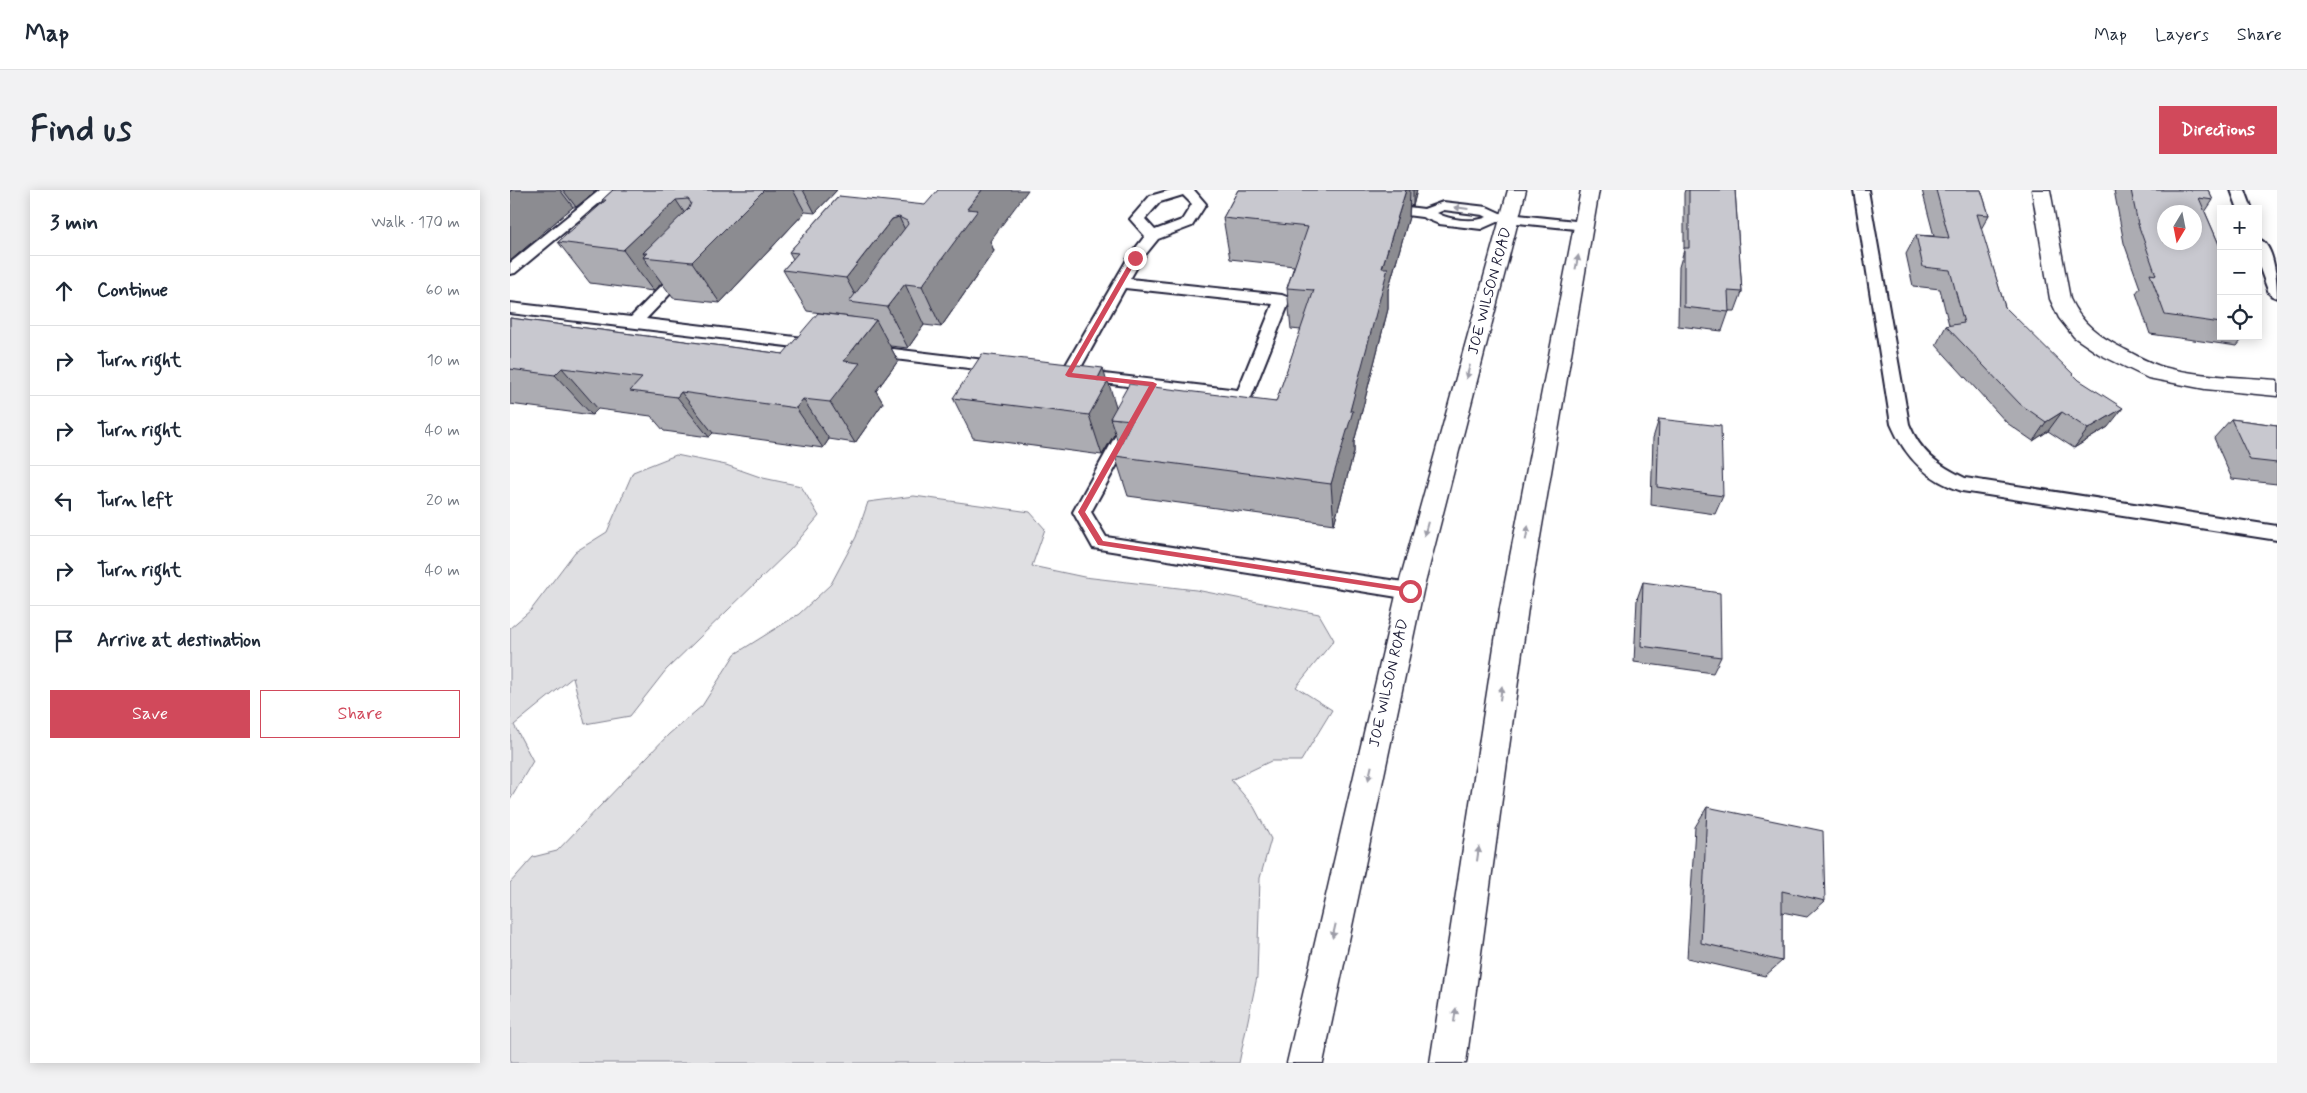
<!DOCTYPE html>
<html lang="en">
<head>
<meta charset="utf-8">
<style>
  :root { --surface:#fff; --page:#f2f2f3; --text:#1f2937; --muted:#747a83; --line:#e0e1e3; --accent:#d1495b }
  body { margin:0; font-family:Mynerve,sans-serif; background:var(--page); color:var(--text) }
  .controls { position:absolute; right:15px; top:15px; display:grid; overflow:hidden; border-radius:0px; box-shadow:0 2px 12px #0003 }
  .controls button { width:45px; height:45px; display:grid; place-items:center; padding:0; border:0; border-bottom:1px solid var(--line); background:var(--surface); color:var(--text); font:25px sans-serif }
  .compass { position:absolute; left:1647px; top:15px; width:45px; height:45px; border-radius:50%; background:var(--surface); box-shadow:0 2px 12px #0003; rotate:190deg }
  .stop { position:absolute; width:15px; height:15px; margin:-11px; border:4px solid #d1495b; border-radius:50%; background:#fff }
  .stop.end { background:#d1495b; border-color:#fff; box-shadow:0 1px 5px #0008 }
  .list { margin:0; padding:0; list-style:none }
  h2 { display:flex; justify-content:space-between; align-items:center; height:65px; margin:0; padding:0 20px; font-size:21px }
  h2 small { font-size:16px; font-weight:400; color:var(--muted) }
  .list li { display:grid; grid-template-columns:32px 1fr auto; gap:15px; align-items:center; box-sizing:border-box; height:70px; padding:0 20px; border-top:1px solid var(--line) }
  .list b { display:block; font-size:19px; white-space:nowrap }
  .list em { font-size:16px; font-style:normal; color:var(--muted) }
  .actions { display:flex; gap:10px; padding:15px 20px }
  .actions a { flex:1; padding:11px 0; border:1px solid var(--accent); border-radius:0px; text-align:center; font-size:18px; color:var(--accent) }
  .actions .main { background:var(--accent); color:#fff }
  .icon { flex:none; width:28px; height:28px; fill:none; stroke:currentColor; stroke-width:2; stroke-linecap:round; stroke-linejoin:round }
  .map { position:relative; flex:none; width:1767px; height:873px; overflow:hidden; border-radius:0px }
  header { display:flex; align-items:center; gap:30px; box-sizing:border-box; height:70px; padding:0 25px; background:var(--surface); border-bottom:1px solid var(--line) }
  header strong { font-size:24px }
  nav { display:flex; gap:28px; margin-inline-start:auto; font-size:18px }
  .intro { display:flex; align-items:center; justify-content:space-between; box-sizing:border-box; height:120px; padding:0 30px }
  h1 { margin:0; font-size:35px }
  .button { padding:12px 22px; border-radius:0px; background:var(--accent); color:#fff; font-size:18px; font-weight:700 }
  main { display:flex; gap:30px; padding:0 30px }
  aside { flex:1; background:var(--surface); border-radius:0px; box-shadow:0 2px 12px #0003 }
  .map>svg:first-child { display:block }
</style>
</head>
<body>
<header>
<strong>Map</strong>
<nav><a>Map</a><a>Layers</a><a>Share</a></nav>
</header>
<div class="intro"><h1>Find us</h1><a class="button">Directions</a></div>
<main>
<aside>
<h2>3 min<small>Walk · 170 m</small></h2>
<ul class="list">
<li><svg class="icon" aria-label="ahead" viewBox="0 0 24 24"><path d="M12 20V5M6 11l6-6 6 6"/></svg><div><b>Continue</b></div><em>60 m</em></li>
<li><svg class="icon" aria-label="right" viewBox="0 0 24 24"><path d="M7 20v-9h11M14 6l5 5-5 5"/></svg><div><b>Turn right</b></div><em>10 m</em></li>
<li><svg class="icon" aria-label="right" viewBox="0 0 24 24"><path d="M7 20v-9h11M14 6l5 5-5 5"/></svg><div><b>Turn right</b></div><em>40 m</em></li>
<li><svg class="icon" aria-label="left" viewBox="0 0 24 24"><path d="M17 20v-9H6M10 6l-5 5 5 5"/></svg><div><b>Turn left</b></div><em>20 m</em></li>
<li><svg class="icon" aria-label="right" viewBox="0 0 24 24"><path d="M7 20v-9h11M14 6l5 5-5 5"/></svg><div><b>Turn right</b></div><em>40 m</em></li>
<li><svg class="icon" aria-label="arrive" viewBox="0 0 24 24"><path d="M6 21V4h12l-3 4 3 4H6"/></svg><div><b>Arrive at destination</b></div></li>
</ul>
<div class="actions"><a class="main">Save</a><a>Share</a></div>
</aside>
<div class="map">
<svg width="1767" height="873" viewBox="0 0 1767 873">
  <rect width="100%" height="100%" fill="#fff"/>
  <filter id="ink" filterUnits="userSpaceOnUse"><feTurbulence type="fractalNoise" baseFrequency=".02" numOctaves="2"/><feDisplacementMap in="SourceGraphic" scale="10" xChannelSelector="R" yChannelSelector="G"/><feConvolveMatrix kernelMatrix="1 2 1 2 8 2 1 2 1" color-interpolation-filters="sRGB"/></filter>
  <g filter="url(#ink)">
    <g fill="#dfdfe2" stroke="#80808e">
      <path d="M 166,265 L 216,275 L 253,288 L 291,296 L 309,326 L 280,360 L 156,480 L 120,526 L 75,534 L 63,487 L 4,535 L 23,571 L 0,610 L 0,438 L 21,420 L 65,362 L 97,342 L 123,282 Z"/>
      <path d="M 404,306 L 520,322 L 535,339 L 522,376 L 574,387 L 686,400 L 809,424 L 824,450 L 786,497 L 822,520 L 791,571 L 761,571 L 721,590 L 744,617 L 761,649 L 750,688 L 747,787 L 729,873 L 0,873 L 0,693 L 23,667 L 47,661 L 159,544 L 192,516 L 225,464 L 289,424 L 321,394 L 346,347 L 358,312 Z"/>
    </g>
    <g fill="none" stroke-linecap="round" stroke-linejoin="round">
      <g stroke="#22223b" stroke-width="4">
        <g id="service">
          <path d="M 90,0 L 105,0 L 5,83 L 0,84 L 0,73 Z"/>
          <path d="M 661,0 L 684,0 L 696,14 L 682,36 L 648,49 L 631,70 L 620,89 L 772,105 L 777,107 L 780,110 L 740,210 L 734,212 L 648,200 L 581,322 L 596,347 L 900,393 L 907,396 L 910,401 L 907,406 L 900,409 L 583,358 L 563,322 L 632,198 L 563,189 L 552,189 L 550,185 L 618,68 L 635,46 L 620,29 L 640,6 ZM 673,5 L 682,14 L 672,30 L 645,40 L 635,29 L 650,12 ZM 615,98 L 763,114 L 728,200 L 569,181 Z"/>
          <path d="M 1344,0 L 1358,0 L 1399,234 C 1410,262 1428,275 1455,288 L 1767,336 L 1767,350 L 1452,301 C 1417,290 1395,267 1381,234 Z"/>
          <path d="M 1721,0 L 1735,0 L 1742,19 L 1728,19 Z"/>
          <path d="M 933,12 L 977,17 L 990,23 L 1075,32 L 1082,36 L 1075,40 L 989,31 L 971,39 L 929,34 L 912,27 L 873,22 L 866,18 L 873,14 L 914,19 ZM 934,20 L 973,25 L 977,27 C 964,33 939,30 927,23 Z"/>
          <path d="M 1748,49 C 1765,53 1767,94 1767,108 L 1762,106 L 1759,103 L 1748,73 Z"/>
          <path d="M 175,76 L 180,77 L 182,80 L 180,83 L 136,129 L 310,150 L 316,151 L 318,155 L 316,159 L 310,160 L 0,123 L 0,113 L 121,127 L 170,77 Z"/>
          <path d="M 358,156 L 491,172 L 497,173 L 499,177 L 497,181 L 491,182 L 352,165 L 350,161 L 352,157 Z"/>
        </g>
      </g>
      <g stroke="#22223b" stroke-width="3">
        <path id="minor" d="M 1522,0 L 1540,0 L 1560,109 C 1571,133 1589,146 1612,158 C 1625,165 1639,173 1653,177 C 1690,187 1729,187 1767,190 L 1767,206 L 1695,199 L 1638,188 L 1589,164 L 1564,147 L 1549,128 L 1540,109 Z"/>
      </g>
      <g stroke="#22223b" stroke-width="3">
        <g id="secondary">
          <path d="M 998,0 L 1016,0 L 913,401 L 813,873 L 777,873 L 887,401 Z"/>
          <path d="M 1071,0 L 1089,0 L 1018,418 L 956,873 L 920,873 L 990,418 Z"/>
        </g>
      </g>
      <use href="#service" fill="#fff" fill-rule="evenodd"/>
      <use href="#minor" fill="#fff" fill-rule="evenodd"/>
      <use href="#secondary" fill="#fff" fill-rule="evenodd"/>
    </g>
    <g fill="#acacb2" stroke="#22223b">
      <path d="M 0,0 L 87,0 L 66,17 L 63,17 L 0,71 Z"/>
      <path d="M 103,0 L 327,0 L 305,23 L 295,22 L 210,113 L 163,108 L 152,93 L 143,101 L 80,93 L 48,52 L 94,13 L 92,10 Z"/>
      <path d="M 728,0 L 907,0 L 903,16 L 900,15 L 899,27 L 878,100 L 878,119 L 844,252 L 844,262 L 824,334 L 618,306 L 605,266 L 609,257 L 605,243 L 592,265 L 463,248 L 443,208 L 597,191 L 606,217 L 766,212 L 791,140 L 781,139 L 777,98 L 784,76 L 720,69 L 713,28 Z"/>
      <path d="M 1175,0 L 1225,0 L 1232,102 L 1225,121 L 1219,121 L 1212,141 L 1168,136 L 1169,77 L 1174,60 L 1174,3 Z"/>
      <path d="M 1412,0 L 1471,0 L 1479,25 L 1471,39 L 1495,117 L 1598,237 L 1564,258 L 1538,241 L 1523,251 L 1497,233 L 1426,155 L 1436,136 L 1439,135 L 1430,99 L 1403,96 L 1396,64 L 1406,45 L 1424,46 Z"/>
      <path d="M 1604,0 L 1698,0 L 1703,10 L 1695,22 L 1711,59 L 1711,146 L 1735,146 L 1727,156 L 1640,144 L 1626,103 L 1630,98 L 1614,53 Z"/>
      <path d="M 329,6 L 480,51 L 484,61 L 431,137 L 414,135 L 398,158 L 380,156 L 388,171 L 366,201 L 373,213 L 345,253 L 319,249 L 313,258 L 203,243 L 199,247 L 154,241 L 141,226 L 88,219 L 82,225 L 0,214 L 0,128 L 273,164 L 347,128 L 297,121 L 273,80 L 283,69 L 279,62 Z"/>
      <path d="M 1149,229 L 1213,306 L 1205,324 L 1141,315 L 1143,248 Z"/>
      <path d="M 1721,229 L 1767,235 L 1767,294 L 1722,289 L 1704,248 Z"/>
      <path d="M 1133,392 L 1211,467 L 1203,483 L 1124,472 L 1127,409 Z"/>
      <path d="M 1197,617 L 1315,711 L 1297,727 L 1272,722 L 1272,771 L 1255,786 L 1177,768 L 1185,637 Z"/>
    </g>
    <g fill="#8c8c91" stroke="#22223b">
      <path d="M 2,0 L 50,0 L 63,17 L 0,71 L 0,2 Z"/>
      <path d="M 53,0 L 87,0 L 66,17 Z"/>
      <path d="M 254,0 L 283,0 L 295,22 L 210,113 L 182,72 Z"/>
      <path d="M 293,0 L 327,0 L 305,23 Z"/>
      <path d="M 472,0 L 518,0 L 480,51 L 484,61 L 431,137 L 412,96 L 457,19 Z"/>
      <path d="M 896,0 L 900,0 L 899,27 L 878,100 L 878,119 L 844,252 L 844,262 L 824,334 L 821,294 L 840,221 L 872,78 Z"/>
      <path d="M 903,0 L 907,0 L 903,16 Z"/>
      <path d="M 166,10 L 193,51 L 137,63 L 133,63 L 136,67 L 133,67 L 152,93 L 143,101 L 113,60 Z"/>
      <path d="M 389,27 L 408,68 L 350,114 L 336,88 L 382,29 Z"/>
      <path d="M 395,94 L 414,135 L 398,158 L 377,117 Z"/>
      <path d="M 366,130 L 388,171 L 366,201 L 373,213 L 345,253 L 320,212 L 334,171 Z"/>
      <path d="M 52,178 L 88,219 L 82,225 L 45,185 Z"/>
      <path d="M 593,178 L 597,193 L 598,191 L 610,229 L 600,228 L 605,243 L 592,265 L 579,225 L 587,190 Z"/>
      <path d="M 171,202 L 203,243 L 199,247 L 167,207 Z"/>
      <path d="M 293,209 L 319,249 L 313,258 L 286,218 Z"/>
      <path d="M 1613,218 L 1598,237 L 1564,258 L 1578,239 Z"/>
      <path d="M 1552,222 L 1538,241 L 1523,251 L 1536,232 Z"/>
    </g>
    <g fill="#c8c8cf" stroke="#22223b" fill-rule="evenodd">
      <path d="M 103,0 L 254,0 L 182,72 L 133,67 L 137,63 L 133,63 L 179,18 L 181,13 L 178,9 L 166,10 L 113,60 L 48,52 L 96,10 L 92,10 Z"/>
      <path d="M 428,0 L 472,0 L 457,19 L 468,20 L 412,96 L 395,94 L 377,117 L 339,112 L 398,34 L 397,31 L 389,27 L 382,29 L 336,88 L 273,80 L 288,63 L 279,62 L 329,6 L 415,15 Z"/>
      <path d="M 728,0 L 896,0 L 872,78 L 878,78 L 840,221 L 843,221 L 821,294 L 605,266 L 622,230 L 600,228 L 619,194 L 766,212 L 804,100 L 777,98 L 798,37 L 713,28 Z"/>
      <path d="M 1179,0 L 1225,0 L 1232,102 L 1218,101 L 1219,122 L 1174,117 L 1174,58 L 1179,58 Z"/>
      <path d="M 1426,0 L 1471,0 L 1479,25 L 1467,24 L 1495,117 L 1569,190 L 1613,218 L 1578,239 L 1552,222 L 1536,232 L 1510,214 L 1436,136 L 1454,133 L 1440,80 L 1413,77 L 1406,45 L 1439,48 Z"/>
      <path d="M 1621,0 L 1698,0 L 1703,10 L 1689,8 L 1711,59 L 1711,133 L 1655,125 L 1640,84 L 1646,85 L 1628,34 ZM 1654,22 L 1684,22 L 1684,52 L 1654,52 Z"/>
      <path d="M 308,123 L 366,130 L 334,171 L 350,173 L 320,212 L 293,209 L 286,218 L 171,202 L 167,207 L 120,201 L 132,188 L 52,178 L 45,185 L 0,179 L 0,128 L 273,164 Z"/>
      <path d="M 472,164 L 593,178 L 587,190 L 598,191 L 579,225 L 443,208 Z"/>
      <path d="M 1149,229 L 1211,236 L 1213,306 L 1147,297 Z"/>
      <path d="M 1721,229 L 1767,235 L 1767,273 L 1740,270 Z"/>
      <path d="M 1133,392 L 1210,403 L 1211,467 L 1131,456 Z"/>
      <path d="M 1197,617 L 1313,641 L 1315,711 L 1272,701 L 1272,771 L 1191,753 Z"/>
    </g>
    <defs><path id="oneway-solid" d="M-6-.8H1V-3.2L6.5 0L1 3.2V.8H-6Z" transform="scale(1.25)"/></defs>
    <g fill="#9c9ca7">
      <use href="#oneway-solid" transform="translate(951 18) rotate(-173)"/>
      <use href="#oneway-solid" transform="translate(1067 72) rotate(-78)"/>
      <use href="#oneway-solid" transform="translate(958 182) rotate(105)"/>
      <use href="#oneway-solid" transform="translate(916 339) rotate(105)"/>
      <use href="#oneway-solid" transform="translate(1017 343) rotate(-80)"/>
      <use href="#oneway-solid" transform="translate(991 503) rotate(-82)"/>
      <use href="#oneway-solid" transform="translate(860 583) rotate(103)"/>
      <use href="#oneway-solid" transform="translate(968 664) rotate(-82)"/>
      <use href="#oneway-solid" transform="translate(824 741) rotate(103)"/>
      <use href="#oneway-solid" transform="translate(945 825) rotate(-82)"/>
    </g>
  </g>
  <path fill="#d1495b" d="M 625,67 L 628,68 L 562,183 L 643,192 L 647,194 L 575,322 L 593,351 L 900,398 L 903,399 L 903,403 L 588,355 L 568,322 L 639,196 L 558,187 L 555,185 L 622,68 Z"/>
  <g text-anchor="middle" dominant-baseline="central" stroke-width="5" stroke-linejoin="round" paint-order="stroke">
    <g font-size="15" fill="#22223b" stroke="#fff">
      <text transform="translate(980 101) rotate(-75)">JOE WILSON ROAD</text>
      <text transform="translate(879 493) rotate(-77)">JOE WILSON ROAD</text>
    </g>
  </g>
</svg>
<div class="controls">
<button>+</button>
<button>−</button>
<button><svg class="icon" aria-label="locate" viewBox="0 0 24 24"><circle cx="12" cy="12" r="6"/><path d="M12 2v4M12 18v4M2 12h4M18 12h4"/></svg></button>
</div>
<svg class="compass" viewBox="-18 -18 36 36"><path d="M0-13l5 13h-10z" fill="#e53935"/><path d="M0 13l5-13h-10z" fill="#747a83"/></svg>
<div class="stop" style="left:900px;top:401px"></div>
<div class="stop end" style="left:625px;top:68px"></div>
</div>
</main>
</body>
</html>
